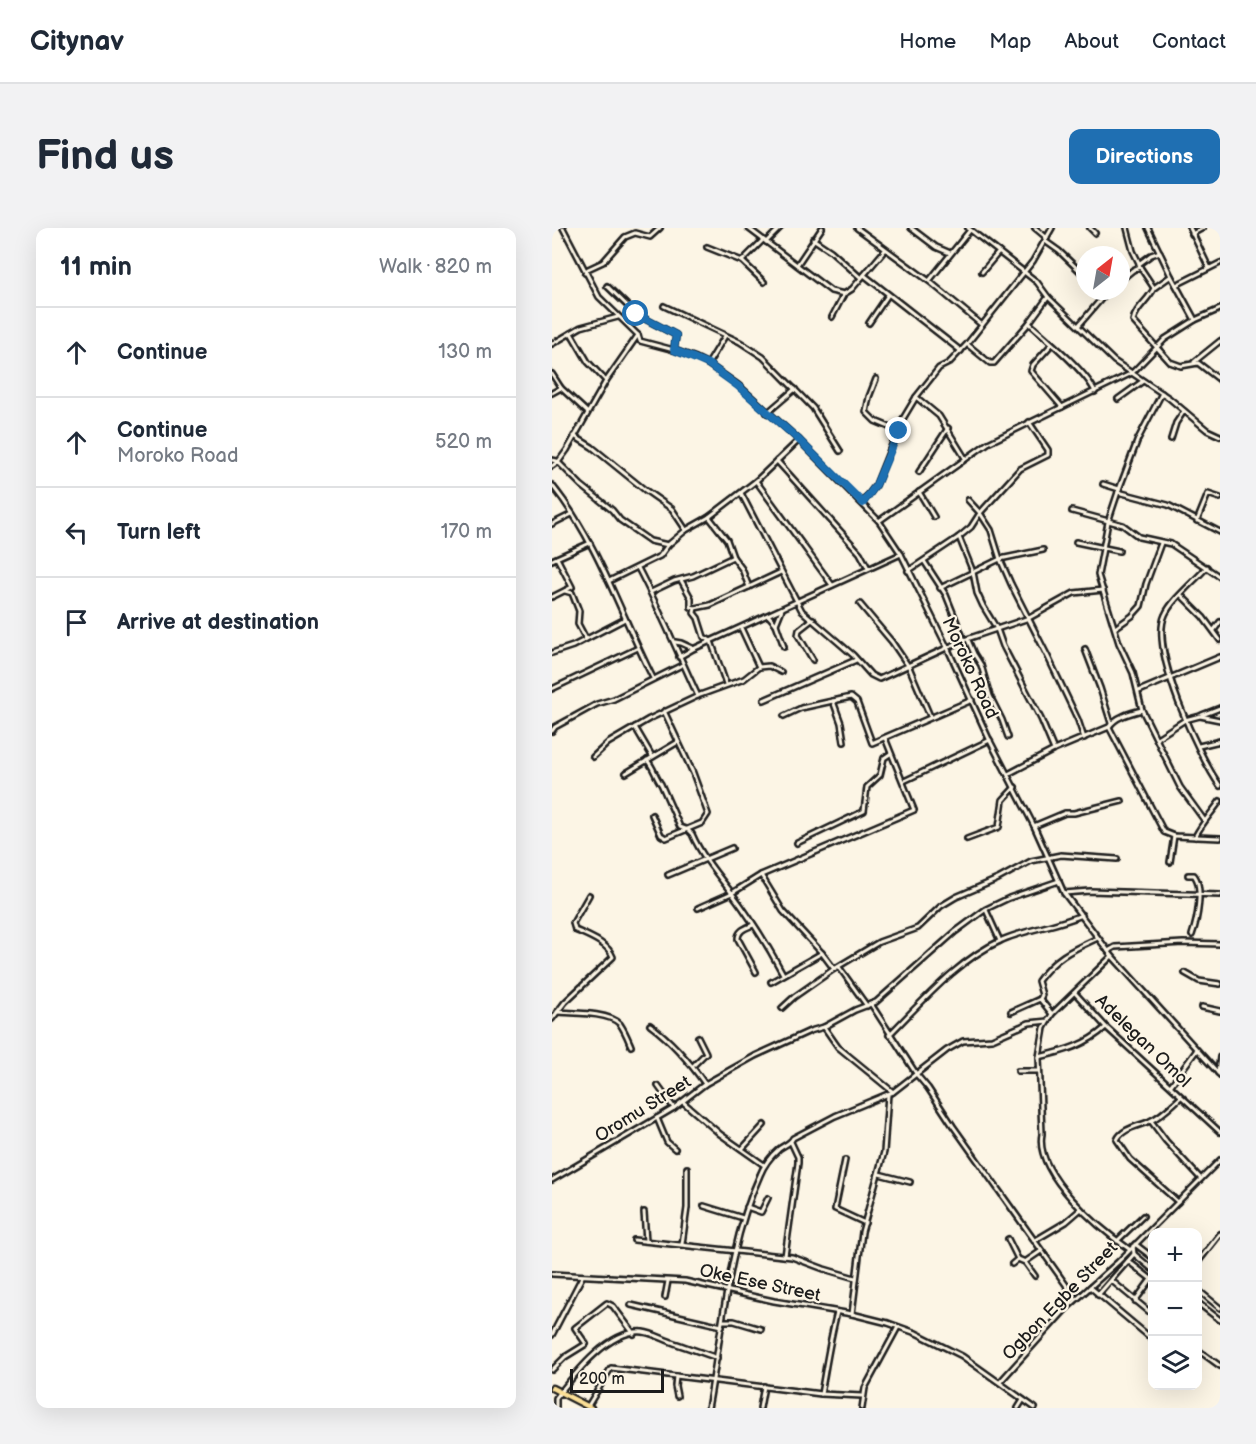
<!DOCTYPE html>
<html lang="en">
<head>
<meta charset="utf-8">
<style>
  :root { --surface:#fff; --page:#f2f2f3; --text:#1f2937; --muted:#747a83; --line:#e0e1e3; --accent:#1f6fb2 }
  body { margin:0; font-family:"Balsamiq Sans",sans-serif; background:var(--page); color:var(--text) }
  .controls { position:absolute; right:18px; bottom:18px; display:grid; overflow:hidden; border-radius:12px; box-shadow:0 6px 24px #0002 }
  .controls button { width:54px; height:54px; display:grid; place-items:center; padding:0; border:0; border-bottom:2px solid var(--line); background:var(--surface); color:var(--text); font:30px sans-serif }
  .compass { position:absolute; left:524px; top:18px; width:54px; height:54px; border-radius:50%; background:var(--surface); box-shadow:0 6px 24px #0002; rotate:31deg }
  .scale { position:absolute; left:18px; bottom:15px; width:94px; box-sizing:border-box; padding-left:6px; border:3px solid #1c1c1c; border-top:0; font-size:16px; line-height:21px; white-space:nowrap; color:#1c1c1c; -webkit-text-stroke:4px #fcf5e5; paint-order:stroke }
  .stop { position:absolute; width:18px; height:18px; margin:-14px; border:4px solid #1f6fb2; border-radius:50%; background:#fff }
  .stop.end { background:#1f6fb2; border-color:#fff; box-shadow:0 2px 6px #0008 }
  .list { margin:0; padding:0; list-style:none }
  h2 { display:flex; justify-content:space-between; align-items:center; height:78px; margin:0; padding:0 24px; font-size:26px }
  h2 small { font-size:20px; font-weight:400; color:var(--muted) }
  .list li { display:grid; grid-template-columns:39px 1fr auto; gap:18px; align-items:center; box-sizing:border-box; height:90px; padding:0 24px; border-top:2px solid var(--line) }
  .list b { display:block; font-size:22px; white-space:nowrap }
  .list p { margin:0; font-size:20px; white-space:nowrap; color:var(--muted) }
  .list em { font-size:20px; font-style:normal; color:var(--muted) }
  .icon { flex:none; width:33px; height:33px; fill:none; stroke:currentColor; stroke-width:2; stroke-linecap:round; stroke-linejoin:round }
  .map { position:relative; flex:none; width:668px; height:1180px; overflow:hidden; border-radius:12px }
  header { display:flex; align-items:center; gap:36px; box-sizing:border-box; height:84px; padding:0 30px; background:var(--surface); border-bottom:2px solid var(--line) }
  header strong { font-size:28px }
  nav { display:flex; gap:33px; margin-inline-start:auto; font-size:21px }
  .intro { display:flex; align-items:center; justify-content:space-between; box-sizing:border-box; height:144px; padding:0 36px }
  h1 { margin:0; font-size:42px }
  .button { padding:15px 27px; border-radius:12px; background:var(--accent); color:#fff; font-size:21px; font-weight:700 }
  main { display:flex; gap:36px; padding:0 36px }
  aside { flex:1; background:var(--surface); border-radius:12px; box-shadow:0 6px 24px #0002 }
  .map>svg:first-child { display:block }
</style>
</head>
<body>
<header>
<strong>Citynav</strong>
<nav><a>Home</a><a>Map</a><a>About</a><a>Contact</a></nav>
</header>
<div class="intro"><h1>Find us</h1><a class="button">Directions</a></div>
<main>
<aside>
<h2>11 min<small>Walk · 820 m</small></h2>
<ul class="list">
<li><svg class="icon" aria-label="ahead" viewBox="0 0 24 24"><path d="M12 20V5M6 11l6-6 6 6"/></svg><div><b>Continue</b></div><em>130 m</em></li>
<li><svg class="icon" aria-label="ahead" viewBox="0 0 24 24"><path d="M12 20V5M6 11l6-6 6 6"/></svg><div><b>Continue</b><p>Moroko Road</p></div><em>520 m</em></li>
<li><svg class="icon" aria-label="left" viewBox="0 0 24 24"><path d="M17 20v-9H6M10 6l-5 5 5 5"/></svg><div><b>Turn left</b></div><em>170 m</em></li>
<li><svg class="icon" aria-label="arrive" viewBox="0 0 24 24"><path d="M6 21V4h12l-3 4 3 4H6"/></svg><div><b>Arrive at destination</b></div></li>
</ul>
</aside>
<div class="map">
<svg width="668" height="1180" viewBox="0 0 668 1180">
  <rect width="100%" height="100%" fill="#fcf5e5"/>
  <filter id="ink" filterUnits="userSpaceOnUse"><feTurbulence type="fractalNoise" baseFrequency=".0167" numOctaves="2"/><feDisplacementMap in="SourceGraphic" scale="12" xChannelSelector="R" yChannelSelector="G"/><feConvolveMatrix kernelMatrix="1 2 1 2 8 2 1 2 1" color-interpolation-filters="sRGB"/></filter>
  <g filter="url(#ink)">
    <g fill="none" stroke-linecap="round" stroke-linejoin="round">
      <g stroke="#1c1c1c" stroke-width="8">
        <g id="minor">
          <path d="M 11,0 L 47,69 L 86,107 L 88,113 L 122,122 L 144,130 L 156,136 L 186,157 L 247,212 L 327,293 L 349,326 L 395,419 L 437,511 L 482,598 L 512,665 L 560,728 L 668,847"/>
          <path d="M 196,0 L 279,63 L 292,66"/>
          <path d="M 305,0 L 377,53 L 430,97"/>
          <path d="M 359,0 L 384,19 L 398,25"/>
          <path d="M 416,0 L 485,54 L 496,69 L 562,133 L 617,170 L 655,202 L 668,208"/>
          <path d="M 483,0 L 495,10"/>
          <path d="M 538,0 L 543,5"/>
          <path d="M 575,0 L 581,23 L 587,35"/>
          <path d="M 596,0 L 619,48 L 643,92"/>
          <path d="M 638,0 L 657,40"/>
          <path d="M 640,6 L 651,0"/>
          <path d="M 261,11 L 279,23 L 309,50"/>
          <path d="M 493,13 L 507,23 L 533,48"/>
          <path d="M 214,14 L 228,0"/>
          <path d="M 155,19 L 190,33 L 212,54"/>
          <path d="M 190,33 L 211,12"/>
          <path d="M 245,37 L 270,0"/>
          <path d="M 588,39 L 602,60 C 597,72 583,80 581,93 L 618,134 L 629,138 L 646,135 L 668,152"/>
          <path d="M 430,44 L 447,24"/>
          <path d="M 33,45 L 36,41 L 51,34 L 73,9 L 83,5 L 98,9 L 108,0"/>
          <path d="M 312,47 L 409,123"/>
          <path d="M 569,52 L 581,42 L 588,39 L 587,36 L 599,27 L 608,24"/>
          <path d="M 377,53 L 418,2"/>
          <path d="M 624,57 L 668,35"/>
          <path d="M 55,58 L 84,86 L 124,107 L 122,122"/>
          <path d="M 602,60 L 619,48"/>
          <path d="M 112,78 L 188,114 L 211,129 L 261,180 L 288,223"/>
          <path d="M 280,89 L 292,66 L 300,61 L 333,22"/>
          <path d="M 317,95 L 336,67"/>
          <path d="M 477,95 C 493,109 536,145 543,164"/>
          <path d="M 527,97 L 556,63"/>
          <path d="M 19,105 L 36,134 L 54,153"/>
          <path d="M 0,116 L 29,99 L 66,89"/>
          <path d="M 500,116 L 481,137 L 479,143 L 510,179"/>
          <path d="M 416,117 L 438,135 L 442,135 L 477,95 L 496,69"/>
          <path d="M 642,134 L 668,113"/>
          <path d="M 156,136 L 173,108"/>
          <path d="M 0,146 L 9,160 L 35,184"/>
          <path d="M 324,151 L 317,169 L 314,184 L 323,193 L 347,203"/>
          <path d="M 0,165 L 9,160"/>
          <path d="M 610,165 L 586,211 L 566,264 L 556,294 L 546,347 L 567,415 L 581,445 L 590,482 L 628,559 L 652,592"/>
          <path d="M 364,169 L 387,188 L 413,230"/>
          <path d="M 566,171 L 591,153"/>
          <path d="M 215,185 L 243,161"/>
          <path d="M 22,208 L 40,219 L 93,262 L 120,281 L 134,302"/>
          <path d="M 619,211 L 624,195 L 632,183"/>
          <path d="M 0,232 L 5,233 L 29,257 L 60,282 L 68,292 L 98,313 L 116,317"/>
          <path d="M 225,233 L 308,325 L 316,340"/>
          <path d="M 0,238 L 7,233 L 15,222 L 54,153 L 86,107"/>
          <path d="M 367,244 L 396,200"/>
          <path d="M 204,253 L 280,357"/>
          <path d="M 551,256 L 567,261"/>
          <path d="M 0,257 C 46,314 68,385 101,450"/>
          <path d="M 367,264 L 382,289"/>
          <path d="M 566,264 L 616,277 L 668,304"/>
          <path d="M 189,265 L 250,383 L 301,427 L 319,447 L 327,451 L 412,412 L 477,390 L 522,365 L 551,362"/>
          <path d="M 416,272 L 428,285 L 439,302 L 448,331 L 459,356 L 496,429 L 526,492 L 532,510"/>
          <path d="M 311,274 L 324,257 L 349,194 L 364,169 L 387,140 L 397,135 L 415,116 L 481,33 L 500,0"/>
          <path d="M 520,283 L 571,297 L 587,309 L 619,316 L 668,349"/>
          <path d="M 157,289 L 175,312 L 181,329 L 190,341 L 197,359"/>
          <path d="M 327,293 L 436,215 L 580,145 L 613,111 L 643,92 L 668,81"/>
          <path d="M 645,293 L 656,266 L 668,270"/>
          <path d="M 0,296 L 20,286"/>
          <path d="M 407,309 L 421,344 L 425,365 L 431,378 L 445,401 L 451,418 L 489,491 L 502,522"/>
          <path d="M 524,314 L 567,323"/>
          <path d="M 0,332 L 38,315"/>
          <path d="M 372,333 L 394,367 L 412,412"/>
          <path d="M 655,339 C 643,353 620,371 613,387 C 597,421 647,529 668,558"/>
          <path d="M 86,340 C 108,382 126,425 146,468"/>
          <path d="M 356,343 L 407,309 L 419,299 L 428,285 L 468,241 L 496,227 L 496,222 L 477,194"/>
          <path d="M 129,352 L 139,370 L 139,379 L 143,380 L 142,385 L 146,390 L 152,409 L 159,413 L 174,456"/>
          <path d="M 57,353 L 108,328 L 116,317 L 134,302 L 157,289 L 204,253 L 247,212"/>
          <path d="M 388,360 L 448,331 L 491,322"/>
          <path d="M 13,363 L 20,365 L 27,383 L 26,396 L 34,411"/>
          <path d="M 99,364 L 122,353 L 141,348 L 181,329"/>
          <path d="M 629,367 L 651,389 L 668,412"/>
          <path d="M 0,369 L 20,359 L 5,330"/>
          <path d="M 308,376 L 340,414 L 357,439 L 378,488"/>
          <path d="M 143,380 L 158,377 L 229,344"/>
          <path d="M 216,387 L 224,396 L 232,419"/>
          <path d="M 261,391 L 247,402 L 246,407 L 261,432"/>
          <path d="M 224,396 L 230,381"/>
          <path d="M 189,400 L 207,439"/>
          <path d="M 563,400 L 580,388 L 589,378 L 594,356 L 609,315"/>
          <path d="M 662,402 L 668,394"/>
          <path d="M 416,412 L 422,426 L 429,437 L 438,468 L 450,492 L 456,509"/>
          <path d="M 123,414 L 129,415 L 140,420"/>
          <path d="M 533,421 L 548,460 L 559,495"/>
          <path d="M 0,425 L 21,418 L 73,391"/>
          <path d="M 127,429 L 141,421 L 349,326"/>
          <path d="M 0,461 L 86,420"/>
          <path d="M 587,463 L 668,429"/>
          <path d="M 212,472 L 304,432"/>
          <path d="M 281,473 L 289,495 L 292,514"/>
          <path d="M 650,487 L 668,480"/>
          <path d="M 232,488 L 249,480 L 299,469 L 305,474 L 320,515 L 420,472"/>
          <path d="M 83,499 L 100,528"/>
          <path d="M 557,499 L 612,604 L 622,608 L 668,610"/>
          <path d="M 0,503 L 3,499 L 45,476 L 62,471 L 130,437"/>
          <path d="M 605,510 L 633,492 L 648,488 L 668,492"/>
          <path d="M 647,518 L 668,513"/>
          <path d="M 41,529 L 56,515 L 97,491 L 148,467 L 192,451 L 207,439 L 217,438 L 229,444"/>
          <path d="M 95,532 C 102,540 103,548 109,556 L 128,599 L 136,602 L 140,606 C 149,627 165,646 179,664 C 198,689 216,718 231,746"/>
          <path d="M 74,545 L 126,514"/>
          <path d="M 456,546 L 502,522 L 557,499 C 563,489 578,485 590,482"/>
          <path d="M 352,553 L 438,512"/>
          <path d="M 100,587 L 109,607 L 114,610 L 150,595 L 156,586 L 141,545 L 112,483"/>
          <path d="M 482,598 L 513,585 L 522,585 L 570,573"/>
          <path d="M 643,609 C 650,595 659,586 668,573"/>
          <path d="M 415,611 L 447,599 L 451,572 L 463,559"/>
          <path d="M 245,615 L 312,583 L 315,559 L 328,547 L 332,530 L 338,526"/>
          <path d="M 618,634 L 622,608"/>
          <path d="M 116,647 L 180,620"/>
          <path d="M 209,647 L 231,683 L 270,725 L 282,741"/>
          <path d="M 636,647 L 642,647 C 652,659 645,693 640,707"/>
          <path d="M 512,665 L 538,663 L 668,667"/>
          <path d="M 146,680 L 180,665 L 209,647 L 362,582 L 333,510"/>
          <path d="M 434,682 L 448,713"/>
          <path d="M 201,697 C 194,700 186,702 186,711 L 204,744"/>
          <path d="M 556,723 L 563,719 L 631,715 L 668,716"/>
          <path d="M 560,728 L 500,786 L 492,800 L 487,829 L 490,906 C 482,946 548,1001 577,1021"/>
          <path d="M 287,739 L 315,778"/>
          <path d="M 633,745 L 647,753 L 668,756"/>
          <path d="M 219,754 L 270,725"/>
          <path d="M 523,765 L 554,799 L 668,904"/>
          <path d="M 488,771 L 490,767 L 486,753 C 503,729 520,722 546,710"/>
          <path d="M 319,776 L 365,847 L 376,860 L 401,898 L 524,1071"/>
          <path d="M 650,779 L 668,783"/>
          <path d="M 230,780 L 242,769 L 282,741 L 327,714 L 366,700 L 389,678 L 404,669 L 446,651 L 479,633 L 509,627 L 565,631"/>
          <path d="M 5,784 C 21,785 57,784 68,796 C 73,803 76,811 79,818"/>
          <path d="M 459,784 L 488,771 L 500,786"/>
          <path d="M 0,791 L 13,774 L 61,729 C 56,715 36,708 23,702 L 21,695 L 37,667"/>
          <path d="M 98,797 C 121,814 137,833 153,856"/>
          <path d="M 272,799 L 286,819 L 341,864"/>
          <path d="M 337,807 C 371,773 406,732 450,712 C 476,701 504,698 530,687"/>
          <path d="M 487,829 C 513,823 534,817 554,799"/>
          <path d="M 141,838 L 154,825 L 146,809"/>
          <path d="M 466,843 L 487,843"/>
          <path d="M 666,845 L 668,829"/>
          <path d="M 619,857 L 644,823"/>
          <path d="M 106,858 L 122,880"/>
          <path d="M 131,874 L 168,906 L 212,937"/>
          <path d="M 105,890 L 115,914 L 123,921"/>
          <path d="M 599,893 L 614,913 L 649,951"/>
          <path d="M 190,921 L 212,897"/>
          <path d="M 293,932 L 283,981 L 313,995"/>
          <path d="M 327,946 L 358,954"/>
          <path d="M 0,952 L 122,880 L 153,856 L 203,828 L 258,803 L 272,799 L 303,782 L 324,774 L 403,704 L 434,681 L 457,670 L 507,653"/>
          <path d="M 626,974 L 578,931 L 565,912 C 570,900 588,898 598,893 C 610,888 620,877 629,869"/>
          <path d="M 152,978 L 191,990"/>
          <path d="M 195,979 L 209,984 L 216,970"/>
          <path d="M 92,984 L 94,1013"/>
          <path d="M 456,1011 L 466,1031 L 460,1036"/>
          <path d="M 82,1012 L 240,1029 L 272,1041 L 303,1050"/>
          <path d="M 482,1013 L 514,994 L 529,981"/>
          <path d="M 565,1013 L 591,988"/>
          <path d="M 130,1016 L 135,980 L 135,940"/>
          <path d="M 583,1016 L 600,1029"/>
          <path d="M 582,1026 L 600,1041"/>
          <path d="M 233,1028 L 246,935 L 246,929 L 239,914"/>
          <path d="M 466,1031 L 473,1034 L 489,1023"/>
          <path d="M 576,1033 L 599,1051"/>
          <path d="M 473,1034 L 483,1048"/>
          <path d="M 646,1034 L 668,1006"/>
          <path d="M 0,1046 L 133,1053 L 222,1073 L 300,1086 L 336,1095 L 364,1105 L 410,1128 L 483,1180"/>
          <path d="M 560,1053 L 600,1086"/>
          <path d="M 538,1059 L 600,1111"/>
          <path d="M 646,1062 L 668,1080"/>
          <path d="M 546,1067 L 582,1026 L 581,1018"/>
          <path d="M 113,1069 L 116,1053"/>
          <path d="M 583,1073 L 600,1050"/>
          <path d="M 646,1075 L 668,1092"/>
          <path d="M 79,1077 L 170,1098"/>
          <path d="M 300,1086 L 310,1004 L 332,924 L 336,866"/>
          <path d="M 171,1093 L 182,1093 L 209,1101"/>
          <path d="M 0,1107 L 30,1049"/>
          <path d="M 646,1122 L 668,1138"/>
          <path d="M 0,1142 L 13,1129 L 34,1116 L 23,1100 L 55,1075 L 61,1078 L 82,1106"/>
          <path d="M 124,1148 L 123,1158 L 125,1168"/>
          <path d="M 448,1154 L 514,1081 L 566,1034 L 668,932"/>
          <path d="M 269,1166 C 274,1138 278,1111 285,1084"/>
          <path d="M 36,1178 L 59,1140 L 269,1166 L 310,1168"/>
          <path d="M 4,1180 L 4,1170 C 22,1147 57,1101 91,1104 C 100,1105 109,1110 117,1113 C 133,1119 149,1124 165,1130"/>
          <path d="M 156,1180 C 171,1102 175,1019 208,947 C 212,937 219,928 227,921 C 232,917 238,916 241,910 L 283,888 L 341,864 L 395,822 L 411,813 L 440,811 L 477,795 L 496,793"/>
          <path d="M 208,1180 L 212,1158"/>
          <path d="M 310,1180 L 313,1160 L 346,1099"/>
          <path d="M 466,1180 L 471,1172"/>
        </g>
      </g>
      <g stroke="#1c1c1c" stroke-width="9">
        <path id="major" d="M 0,1160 L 39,1180"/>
      </g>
      <use href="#minor" stroke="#fcf5e5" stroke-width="3"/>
      <use href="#major" stroke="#fbdf96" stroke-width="4.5"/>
    </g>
  </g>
  <g fill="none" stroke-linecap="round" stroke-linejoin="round" filter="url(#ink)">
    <path stroke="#1f6fb2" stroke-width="8" d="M 84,86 L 124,107 L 122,122 L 156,136 L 186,158 L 247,212 L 311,275 L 324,257 L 347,203"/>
  </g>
  <g text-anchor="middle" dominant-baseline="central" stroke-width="4.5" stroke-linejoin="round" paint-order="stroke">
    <g font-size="18" fill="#1c1c1c" stroke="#fcf5e5">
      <text transform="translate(418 440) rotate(65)">Moroko Road</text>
      <text transform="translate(591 813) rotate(44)">Adelegan Omol</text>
      <text transform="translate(91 881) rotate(-32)">Oromu Street</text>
      <text transform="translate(208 1055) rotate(12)">Oke Ese Street</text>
      <text transform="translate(508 1073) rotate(-46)">Ogbon Egbe Street</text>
    </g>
  </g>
</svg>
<div class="controls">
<button>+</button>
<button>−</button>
<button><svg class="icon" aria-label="layers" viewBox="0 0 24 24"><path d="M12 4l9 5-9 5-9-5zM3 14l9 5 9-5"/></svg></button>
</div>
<svg class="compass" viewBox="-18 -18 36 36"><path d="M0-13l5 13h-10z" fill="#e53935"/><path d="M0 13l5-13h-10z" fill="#747a83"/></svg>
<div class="scale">200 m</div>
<div class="stop" style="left:84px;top:86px"></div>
<div class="stop end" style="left:347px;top:203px"></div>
</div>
</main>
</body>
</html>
